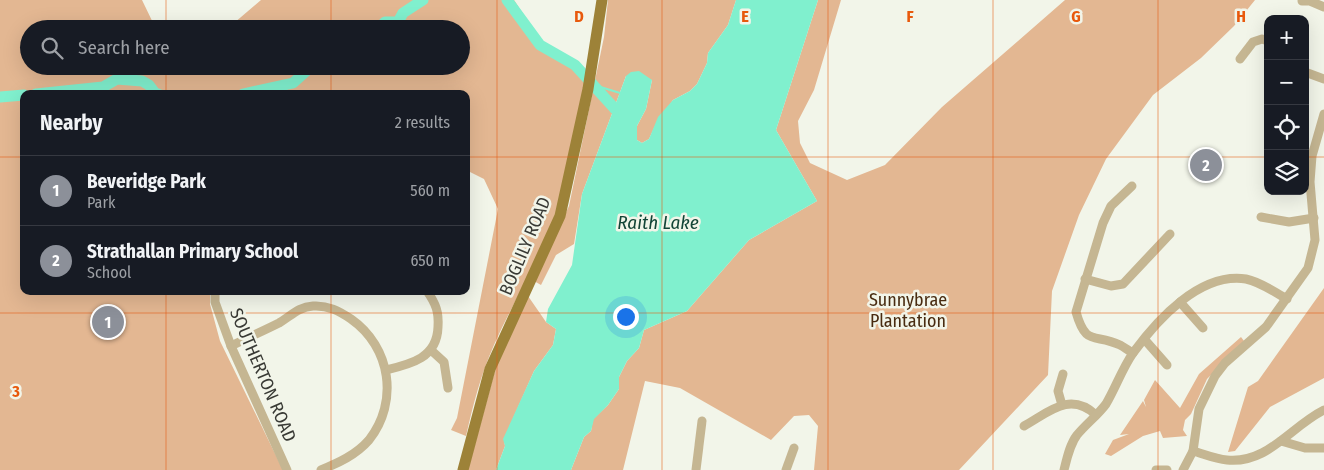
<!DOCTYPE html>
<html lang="en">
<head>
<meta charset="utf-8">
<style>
  :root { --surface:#171b24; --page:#242831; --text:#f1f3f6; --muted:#9ea1a6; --line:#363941; --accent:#8c9099 }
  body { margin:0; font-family:"Fira Sans Condensed",sans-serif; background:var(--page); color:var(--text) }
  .controls { position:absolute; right:15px; top:15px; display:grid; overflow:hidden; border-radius:10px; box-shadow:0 5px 20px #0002 }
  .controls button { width:45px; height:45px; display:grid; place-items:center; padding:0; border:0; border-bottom:1px solid var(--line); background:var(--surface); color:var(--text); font:25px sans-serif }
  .you { position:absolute; left:625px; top:316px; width:18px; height:18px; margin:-12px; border:4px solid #fff; border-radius:50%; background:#1a73e8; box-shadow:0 0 0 8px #1a73e833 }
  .badge { display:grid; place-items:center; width:32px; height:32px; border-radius:50%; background:var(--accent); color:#fff; font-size:16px; font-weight:700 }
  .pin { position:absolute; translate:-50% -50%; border:2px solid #fff; box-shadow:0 1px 5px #0006 }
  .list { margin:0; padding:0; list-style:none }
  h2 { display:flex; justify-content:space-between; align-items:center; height:65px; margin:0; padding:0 20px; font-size:21px }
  h2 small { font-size:16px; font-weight:400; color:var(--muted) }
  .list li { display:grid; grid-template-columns:32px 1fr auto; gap:15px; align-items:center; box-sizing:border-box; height:70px; padding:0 20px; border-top:1px solid var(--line) }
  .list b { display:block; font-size:19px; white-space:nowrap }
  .list p { margin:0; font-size:16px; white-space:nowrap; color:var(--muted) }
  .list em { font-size:16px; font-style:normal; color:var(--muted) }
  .icon { flex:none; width:28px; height:28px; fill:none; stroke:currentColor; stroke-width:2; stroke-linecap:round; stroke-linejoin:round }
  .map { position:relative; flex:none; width:1324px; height:470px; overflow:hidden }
  .search { position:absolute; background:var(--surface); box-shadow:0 5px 20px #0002; left:20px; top:20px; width:450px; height:55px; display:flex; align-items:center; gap:12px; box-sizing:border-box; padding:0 18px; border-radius:28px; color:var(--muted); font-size:19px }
  .panel { position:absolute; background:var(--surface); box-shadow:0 5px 20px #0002; left:20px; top:90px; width:450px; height:205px; border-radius:10px }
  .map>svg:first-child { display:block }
</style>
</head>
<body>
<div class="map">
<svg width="1324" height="470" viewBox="0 0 1324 470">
  <rect width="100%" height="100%" fill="#f2f5e9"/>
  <g fill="#e3b792">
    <path d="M 0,0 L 142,0 L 156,29 L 29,29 L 29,66 L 461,66 L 461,29 L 227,29 L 261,0 L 514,0 L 539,38 L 544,52 L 573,66 L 586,80 C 576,128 569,178 552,224 C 536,266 512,304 494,345 C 481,374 473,405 466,436 L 451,430 L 457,418 L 498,209 L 484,179 L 466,170 L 466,94 L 24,94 L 24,291 L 210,291 L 210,304 L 220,341 L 283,470 L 0,470 Z"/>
    <path d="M 608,0 L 736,0 L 728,25 L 708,53 L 707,63 L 697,84 L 690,91 L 673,100 L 655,126 L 649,139 L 642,143 L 637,140 L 637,126 L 646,109 L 652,80 L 626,76 L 582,194 L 574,244 L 556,255 L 541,285 L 534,281 L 569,206 L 604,37 Z"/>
    <path d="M 818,0 L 841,0 L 814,90 L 798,121 L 800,143 L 810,163 L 847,180 L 885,165 L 942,107 L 1065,0 L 1255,0 L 1234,26 L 1201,58 L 1153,95 L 1106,159 L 1079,215 L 1052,291 L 1048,375 L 959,470 L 814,470 L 818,426 L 809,415 L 794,416 L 771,440 L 680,388 L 645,381 L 623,470 L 571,470 L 584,437 L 591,431 L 593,419 L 608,405 L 619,389 L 619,377 L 627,361 L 639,348 L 644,330 L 687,311 L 749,240 L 817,201 L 776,130 Z"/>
    <path d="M 1324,288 L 1324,378 L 1270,407 L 1235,451 L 1228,452 L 1248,387 L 1258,381 Z"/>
    <path d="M 528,296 L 546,322 L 556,329 L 553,345 L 534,371 L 504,439 L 505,446 L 496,470 L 468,470 L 497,363 Z"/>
    <path d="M 1241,337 L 1244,341 L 1207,379 L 1191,414 L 1185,420 L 1183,430 L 1187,436 L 1163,438 L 1160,431 L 1143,436 L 1111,456 L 1105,454 L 1113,440 L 1129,434 L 1120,435 L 1143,401 L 1146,407 L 1144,400 L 1155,380 L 1180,408 L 1199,374 Z"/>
  </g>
  <path fill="#80f0ce" d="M 736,0 L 818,0 L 776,130 L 817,201 L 749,240 L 687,311 L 644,330 L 639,348 L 627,361 L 619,377 L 619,389 L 608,405 L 594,419 L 591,431 L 584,437 L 571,470 L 496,470 L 505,446 L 503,439 L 534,371 L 553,345 L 556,329 L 546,322 L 548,309 L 572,265 L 582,194 L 626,76 L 631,72 L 639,71 L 652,80 L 646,109 L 637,126 L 637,140 L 642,143 L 649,139 L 658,117 L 673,100 L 690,91 L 697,84 L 707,63 L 708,53 L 728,25 Z"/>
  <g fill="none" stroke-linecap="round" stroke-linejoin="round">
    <path stroke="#80f0ce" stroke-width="2" d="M 594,85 L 620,93"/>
    <g stroke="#80f0ce" stroke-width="11">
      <path d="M 507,0 L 540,45 L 575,65 L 615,109"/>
      <path d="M 378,29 L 385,22 L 398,22 L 403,13 L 423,0"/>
      <path d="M 36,94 L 103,87 L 117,79 L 142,81 L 149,85 L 155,93 L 158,94"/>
      <path d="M 243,94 L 293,83 L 312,66"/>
      <path d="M 0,97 L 24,95"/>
    </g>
    <g stroke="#c5b692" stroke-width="9">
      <path d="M 1302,1 L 1310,1 L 1324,7"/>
      <path d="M 1240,59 L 1253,42 L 1262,39 L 1268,41"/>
      <path d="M 1305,72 L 1324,79"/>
      <path d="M 1132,186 L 1111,206 L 1103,223 L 1076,312 C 1086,347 1094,333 1120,345 C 1124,347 1129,351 1133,353"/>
      <path d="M 1261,217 L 1289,222 L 1314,218"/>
      <path d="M 1085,279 L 1111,286 L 1123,284 L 1170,234"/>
      <path d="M 215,291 L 215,302 L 231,346 L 287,470"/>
      <path d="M 1180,302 L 1203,328"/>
      <path d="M 1145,340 L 1167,365"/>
      <path d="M 231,346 C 247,338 263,331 279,323 C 291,316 298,307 313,306 C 328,305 339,311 351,319 C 391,347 399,402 369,440 C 356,455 338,463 321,470"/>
      <path d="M 432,351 L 444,362 L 448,388"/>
      <path d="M 386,370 C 411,364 437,358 438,327 C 439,312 436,304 427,291"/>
      <path d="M 1062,405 L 1058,391 L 1063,374"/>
      <path d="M 1024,426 C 1049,412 1070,391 1096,415"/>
      <path d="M 1281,441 L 1305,448 L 1324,448"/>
      <path d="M 1193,451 C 1204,454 1215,459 1227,460 C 1268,464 1290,427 1324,410"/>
      <path d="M 696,470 L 702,421"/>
      <path d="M 786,470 L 794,448"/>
      <path d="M 1064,470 C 1067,458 1070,444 1077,435 C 1086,424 1098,415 1106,404 C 1116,387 1122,369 1133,353 C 1157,320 1200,272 1246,279 C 1261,282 1274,292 1287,299"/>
      <path d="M 1156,470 L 1167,470"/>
      <path d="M 1183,470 L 1193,451 L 1199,409 L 1215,376 L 1225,363 L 1266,327 L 1308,268 L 1315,240 L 1310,182 L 1312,156 L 1324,114"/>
    </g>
    <path stroke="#9d8238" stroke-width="11" d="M 463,470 L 490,369 L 560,216 L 588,89 L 602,0"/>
  </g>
  <path fill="none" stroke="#e8590c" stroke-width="1" stroke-opacity="0.55" d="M 166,0 L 166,29M 331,0 L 331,29M 497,0 L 497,470M 662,0 L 662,470M 828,0 L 828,470M 993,0 L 993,470M 1158,0 L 1158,470M 166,66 L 166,94M 331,66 L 331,94M 0,157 L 24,157M 466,157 L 1268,157M 1305,157 L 1324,157M 166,291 L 166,470M 331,291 L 331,470M 0,313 L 1324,313"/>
  <g text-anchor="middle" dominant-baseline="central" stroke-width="5" stroke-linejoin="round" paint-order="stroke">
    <g font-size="18" fill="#393a35" stroke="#f2f5e9">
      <text transform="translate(525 246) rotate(-67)">BOGLILY ROAD</text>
      <text transform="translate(263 375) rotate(67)">SOUTHERTON ROAD</text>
    </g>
    <g font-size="18" fill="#482b10" stroke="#f2f5e9">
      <text x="908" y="300">Sunnybrae<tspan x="908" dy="21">Plantation</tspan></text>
    </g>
    <g font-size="19" font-style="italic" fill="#134537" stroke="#f2f5e9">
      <text x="658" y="222">Raith Lake</text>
    </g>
  </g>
  <g font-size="16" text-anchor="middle" font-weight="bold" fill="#e8590c" stroke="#f2f5e9" stroke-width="5" stroke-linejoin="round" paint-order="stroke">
    <text x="579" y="22">D</text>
    <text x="745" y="22">E</text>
    <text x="910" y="22">F</text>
    <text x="1076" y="22">G</text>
    <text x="1241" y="22">H</text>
    <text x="16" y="397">3</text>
  </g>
</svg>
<div class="controls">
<button>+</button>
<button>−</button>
<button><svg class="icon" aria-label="locate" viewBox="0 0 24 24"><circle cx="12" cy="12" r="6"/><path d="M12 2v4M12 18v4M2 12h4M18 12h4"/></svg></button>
<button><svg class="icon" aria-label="layers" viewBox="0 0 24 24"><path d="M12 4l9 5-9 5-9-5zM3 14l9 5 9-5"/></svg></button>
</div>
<div class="you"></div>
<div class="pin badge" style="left:108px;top:322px">1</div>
<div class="pin badge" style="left:1206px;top:165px">2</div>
<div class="search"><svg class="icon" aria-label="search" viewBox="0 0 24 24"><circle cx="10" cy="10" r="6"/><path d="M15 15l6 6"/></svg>Search here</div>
<section class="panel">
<h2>Nearby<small>2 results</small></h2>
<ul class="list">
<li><span class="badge">1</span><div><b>Beveridge Park</b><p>Park</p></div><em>560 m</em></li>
<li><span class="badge">2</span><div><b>Strathallan Primary School</b><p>School</p></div><em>650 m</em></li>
</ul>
</section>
</div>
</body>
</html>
